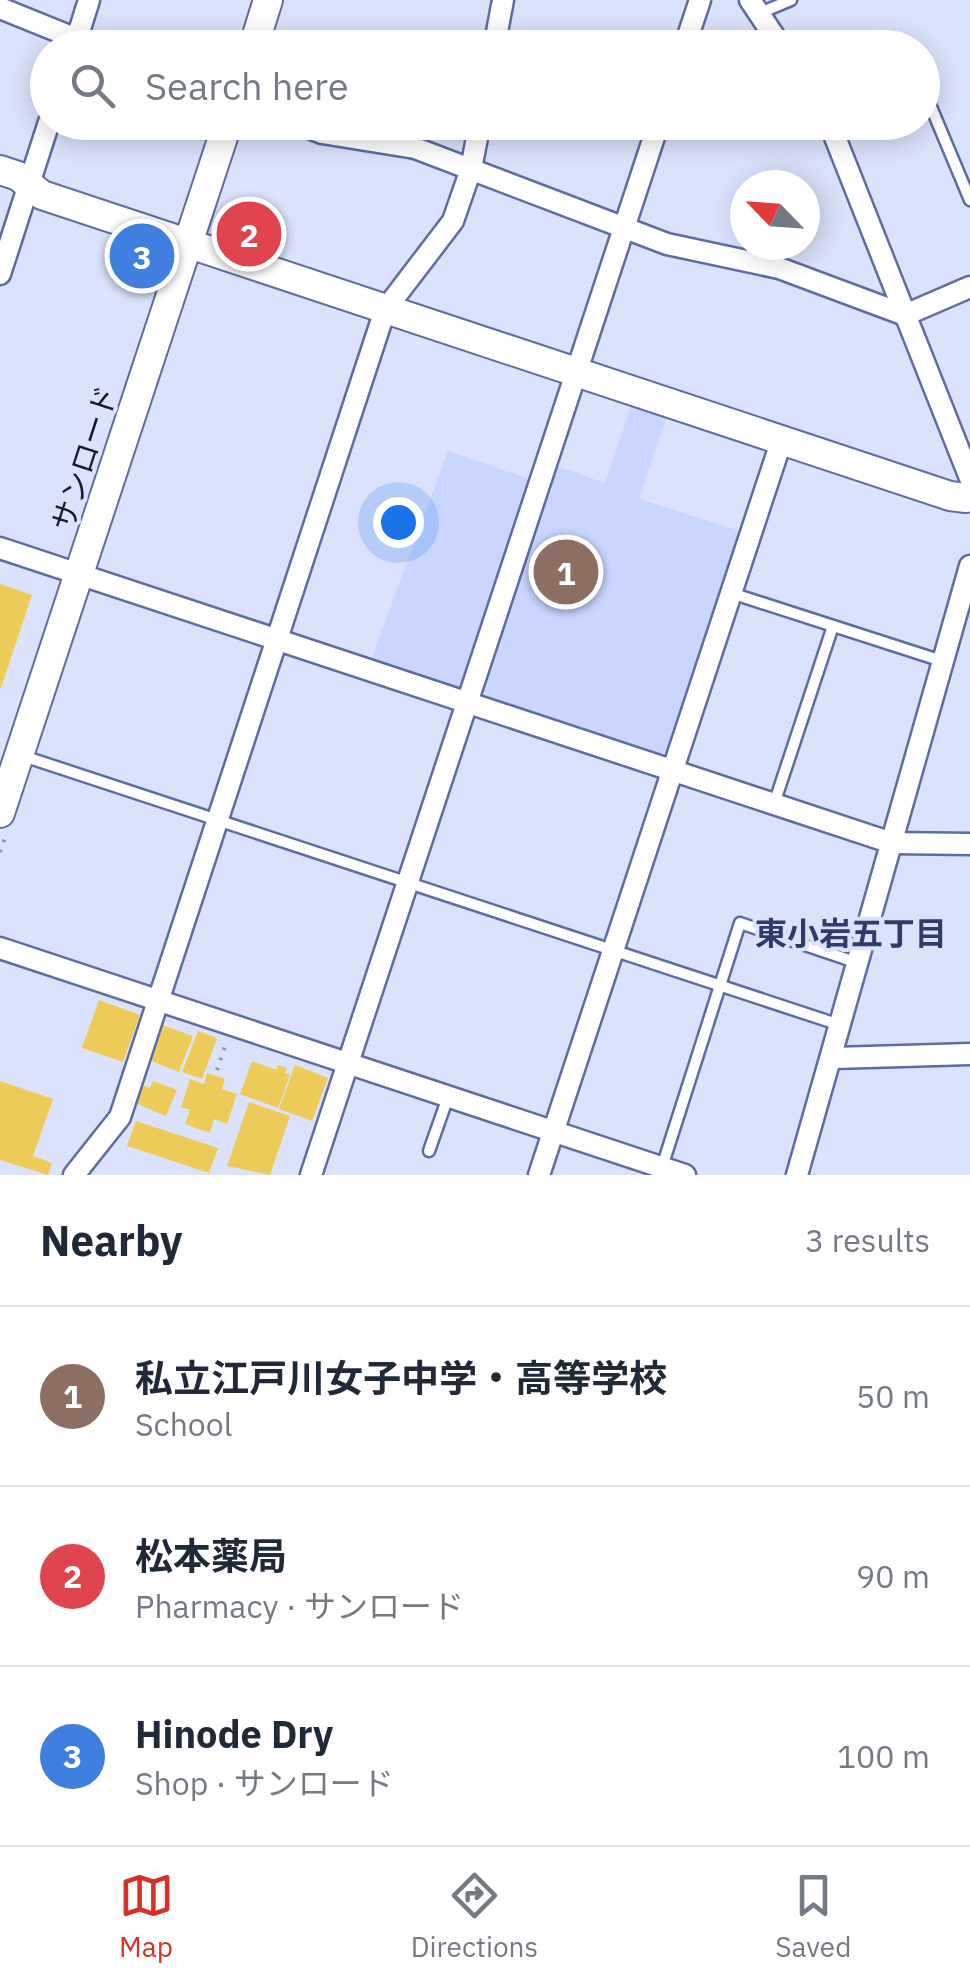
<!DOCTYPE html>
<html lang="en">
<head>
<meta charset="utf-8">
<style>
  :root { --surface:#fff; --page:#f2f2f3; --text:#1f2937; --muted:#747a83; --line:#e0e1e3; --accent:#d93025 }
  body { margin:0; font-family:"IBM Plex Sans","Noto Sans JP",sans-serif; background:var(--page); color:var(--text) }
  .compass { position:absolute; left:730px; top:170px; width:90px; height:90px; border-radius:50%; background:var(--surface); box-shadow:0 5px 25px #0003; rotate:295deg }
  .you { position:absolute; left:398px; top:522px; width:35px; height:35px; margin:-25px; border:8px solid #fff; border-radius:50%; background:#1a73e8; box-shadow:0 0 0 15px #1a73e833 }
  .badge { display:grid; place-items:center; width:65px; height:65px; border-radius:50%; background:var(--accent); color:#fff; font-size:32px; font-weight:700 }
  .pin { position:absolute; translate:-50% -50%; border:5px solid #fff; box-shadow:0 2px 10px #0006 }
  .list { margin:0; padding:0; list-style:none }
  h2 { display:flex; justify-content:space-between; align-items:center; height:130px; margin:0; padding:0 40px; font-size:42px }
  h2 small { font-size:32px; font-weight:400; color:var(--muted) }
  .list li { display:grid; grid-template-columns:65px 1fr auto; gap:30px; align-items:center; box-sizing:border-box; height:180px; padding:0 40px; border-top:2px solid var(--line) }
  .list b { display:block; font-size:38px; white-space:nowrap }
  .list p { margin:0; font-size:32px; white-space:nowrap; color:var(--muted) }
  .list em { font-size:32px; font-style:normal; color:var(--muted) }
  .icon { flex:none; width:55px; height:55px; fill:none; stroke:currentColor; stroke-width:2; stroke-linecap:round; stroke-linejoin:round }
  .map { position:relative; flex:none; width:970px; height:1175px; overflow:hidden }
  .search { position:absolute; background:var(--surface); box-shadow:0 5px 25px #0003; left:30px; right:30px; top:30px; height:110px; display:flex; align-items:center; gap:25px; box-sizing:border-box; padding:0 35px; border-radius:55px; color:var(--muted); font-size:38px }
  .sheet { height:670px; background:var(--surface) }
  nav { display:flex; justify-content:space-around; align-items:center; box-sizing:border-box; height:140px; border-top:2px solid var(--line); background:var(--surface); font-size:28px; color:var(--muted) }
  nav a { display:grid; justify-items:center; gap:5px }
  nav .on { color:var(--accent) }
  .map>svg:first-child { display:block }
</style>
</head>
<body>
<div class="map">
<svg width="970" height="1175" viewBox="0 0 970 1175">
  <rect width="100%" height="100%" fill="#dbe3fc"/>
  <path fill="#c9d6ff" d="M 632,404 L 667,416 L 639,499 L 741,531 L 666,750 L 659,755 L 487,696 L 482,687 L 455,688 L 371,660 L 448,451 L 549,486 L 556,466 L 605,483 Z"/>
  <g fill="#eecb58">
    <path d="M 0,584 L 32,595 L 1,688 L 0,688 Z"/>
    <path d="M 99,1000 L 140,1015 L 123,1062 L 82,1048 Z"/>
    <path d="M 162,1025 L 193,1036 L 179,1072 L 149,1060 Z"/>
    <path d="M 198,1031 L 217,1038 L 202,1079 L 182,1072 Z"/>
    <path d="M 252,1061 L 276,1070 L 278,1065 L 287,1068 L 285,1073 L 290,1075 L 278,1108 L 240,1094 Z"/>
    <path d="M 295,1065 L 328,1078 L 312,1121 L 279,1109 Z"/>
    <path d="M 207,1073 L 225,1079 L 222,1089 L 237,1094 L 227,1124 L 214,1119 L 210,1133 L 185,1124 L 190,1110 L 181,1107 L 190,1079 L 204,1084 Z"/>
    <path d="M 0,1081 L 53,1099 L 33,1156 L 52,1163 L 48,1175 L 0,1160 Z"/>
    <path d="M 153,1081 L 177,1090 L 166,1116 L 135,1103 L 142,1085 L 150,1088 Z"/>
    <path d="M 249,1102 L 290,1116 L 270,1175 L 227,1166 Z"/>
    <path d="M 136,1121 L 218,1148 L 209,1173 L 127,1146 Z"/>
  </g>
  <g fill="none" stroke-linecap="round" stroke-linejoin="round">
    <g stroke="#5d6ca3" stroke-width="15">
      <g id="lane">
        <path d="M 760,13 L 791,0"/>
        <path d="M 922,96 L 926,95 L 970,200"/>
        <path d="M 833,129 L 848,122"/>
        <path d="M 731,593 L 942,661"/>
        <path d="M 20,755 L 840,1025"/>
        <path d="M 774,804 L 833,626"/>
        <path d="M 429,1151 L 448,1097"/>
        <path d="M 662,1167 L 740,923 L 858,963"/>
      </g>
    </g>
    <g stroke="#5d6ca3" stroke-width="25">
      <g id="street">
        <path d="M 750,0 L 782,48"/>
        <path d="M 0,8 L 99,48"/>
        <path d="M 74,48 L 89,0"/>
        <path d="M 494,48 L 503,0"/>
        <path d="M 684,48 L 700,0"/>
        <path d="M 294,122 L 322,133 L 415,148 L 667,244 L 779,268 L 905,315 L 970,287"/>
        <path d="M 829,122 L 970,478"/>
        <path d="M 0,274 L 49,122"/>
        <path d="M 0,548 L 892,843 L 970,844"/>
        <path d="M 0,948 L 685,1175"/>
        <path d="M 834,1058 L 970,1054"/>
        <path d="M 74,1175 L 120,1117 L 385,310 L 453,221 L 471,169 L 480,122"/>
        <path d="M 311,1175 L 659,122"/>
        <path d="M 539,1175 L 782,439"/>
        <path d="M 797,1175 L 970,566"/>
      </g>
    </g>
    <g stroke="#5d6ca3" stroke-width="32">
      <g id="secondary">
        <path d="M 253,48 L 268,0"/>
        <path d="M 0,170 L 18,176 L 42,195 L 950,496 L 966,498"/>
        <path d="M 0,813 L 228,122"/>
      </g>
    </g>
    <g stroke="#8f96ae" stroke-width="4" stroke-dasharray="2.5 8" stroke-linecap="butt">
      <path d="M 0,852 L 5,838"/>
      <path d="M 217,1070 L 225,1046"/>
    </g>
    <use href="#lane" stroke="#fff" stroke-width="10"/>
    <use href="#street" stroke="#fff" stroke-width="20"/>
    <use href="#secondary" stroke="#fff" stroke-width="28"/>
  </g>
  <g text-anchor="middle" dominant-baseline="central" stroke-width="8" stroke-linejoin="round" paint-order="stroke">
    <g font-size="30" fill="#14192f" stroke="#dbe3fc">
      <text transform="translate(84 458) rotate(-72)">サンロード</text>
    </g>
    <g font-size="32" font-weight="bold" fill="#2f3a6d" stroke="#dbe3fc">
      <text x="851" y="933">東小岩五丁目</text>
    </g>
  </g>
</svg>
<svg class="compass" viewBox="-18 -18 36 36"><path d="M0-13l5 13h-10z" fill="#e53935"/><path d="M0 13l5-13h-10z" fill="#747a83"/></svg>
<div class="you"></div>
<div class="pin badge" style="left:566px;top:572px;background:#8d6e63">1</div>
<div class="pin badge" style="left:249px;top:234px;background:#e0444e">2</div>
<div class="pin badge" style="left:142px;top:256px;background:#3f7fe0">3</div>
<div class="search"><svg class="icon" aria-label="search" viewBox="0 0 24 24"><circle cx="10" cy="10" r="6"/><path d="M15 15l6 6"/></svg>Search here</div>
</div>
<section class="sheet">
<h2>Nearby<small>3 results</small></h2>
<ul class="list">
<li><span class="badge" style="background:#8d6e63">1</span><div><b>私立江戸川女子中学・高等学校</b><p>School</p></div><em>50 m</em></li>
<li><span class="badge" style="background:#e0444e">2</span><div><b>松本薬局</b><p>Pharmacy · サンロード</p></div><em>90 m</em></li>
<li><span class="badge" style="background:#3f7fe0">3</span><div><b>Hinode Dry</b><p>Shop · サンロード</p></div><em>100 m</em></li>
</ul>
</section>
<nav>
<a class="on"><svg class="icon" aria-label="map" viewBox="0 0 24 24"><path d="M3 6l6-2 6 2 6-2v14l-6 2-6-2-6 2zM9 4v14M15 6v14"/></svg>Map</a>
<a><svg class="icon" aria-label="directions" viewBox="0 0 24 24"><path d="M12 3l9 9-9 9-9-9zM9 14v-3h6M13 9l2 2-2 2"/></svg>Directions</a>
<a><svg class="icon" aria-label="saved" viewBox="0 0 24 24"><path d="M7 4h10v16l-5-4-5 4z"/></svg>Saved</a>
</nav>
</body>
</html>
